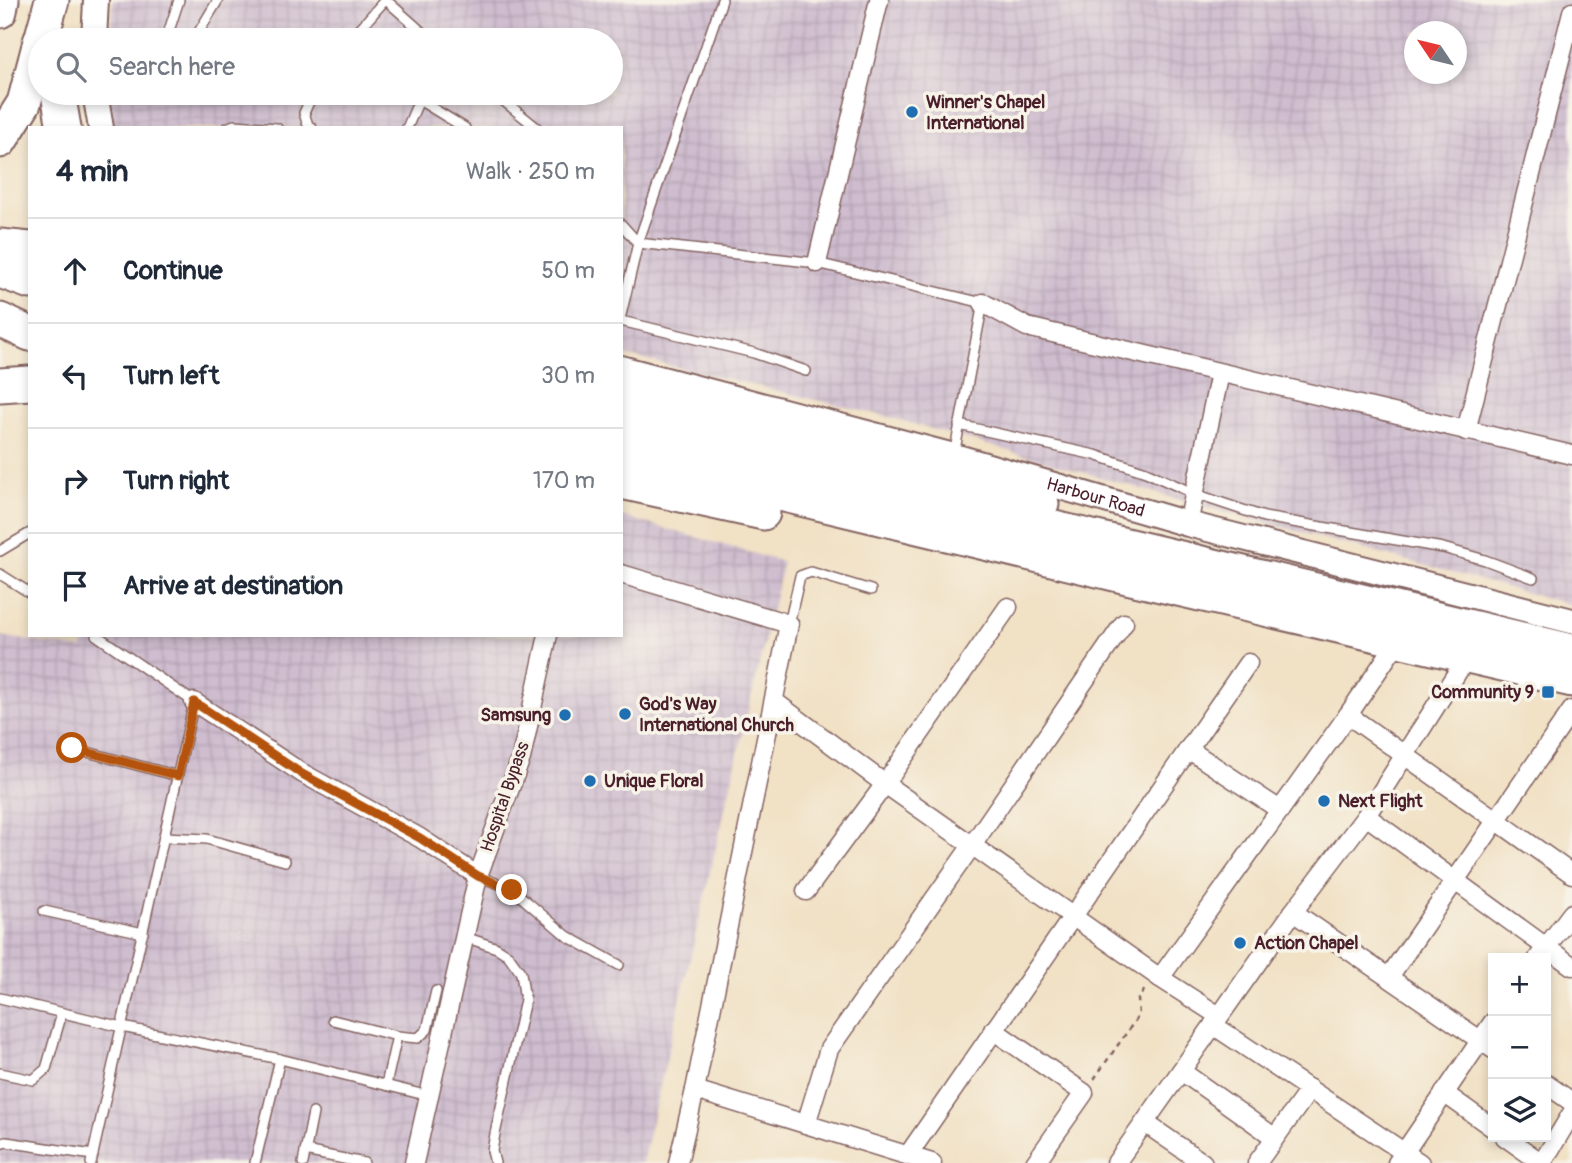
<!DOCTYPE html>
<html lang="en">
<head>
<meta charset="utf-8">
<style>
  :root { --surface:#fff; --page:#f6f6f7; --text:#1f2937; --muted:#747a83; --line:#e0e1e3 }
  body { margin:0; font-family:Pangolin,sans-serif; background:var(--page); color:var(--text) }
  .controls { position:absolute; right:21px; bottom:21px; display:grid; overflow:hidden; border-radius:0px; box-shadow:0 4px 10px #0003 }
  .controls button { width:63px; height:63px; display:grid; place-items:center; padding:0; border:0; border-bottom:2px solid var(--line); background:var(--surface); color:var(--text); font:35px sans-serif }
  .compass { position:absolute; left:1404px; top:21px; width:63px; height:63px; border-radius:50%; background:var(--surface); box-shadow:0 4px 10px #0003; rotate:305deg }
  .stop { position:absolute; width:21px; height:21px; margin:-16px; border:5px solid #b45309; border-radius:50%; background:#fff }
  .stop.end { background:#b45309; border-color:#fff; box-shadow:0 2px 7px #0008 }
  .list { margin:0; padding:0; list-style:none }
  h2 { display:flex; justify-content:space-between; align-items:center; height:91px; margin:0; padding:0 28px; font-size:30px }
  h2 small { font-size:23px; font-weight:400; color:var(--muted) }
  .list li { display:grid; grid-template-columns:46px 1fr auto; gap:21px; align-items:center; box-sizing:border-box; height:105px; padding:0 28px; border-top:2px solid var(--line) }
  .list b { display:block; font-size:26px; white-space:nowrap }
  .list em { font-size:23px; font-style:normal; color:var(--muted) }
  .icon { flex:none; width:38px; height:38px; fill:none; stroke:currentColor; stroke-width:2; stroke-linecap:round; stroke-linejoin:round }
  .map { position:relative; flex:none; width:1572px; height:1163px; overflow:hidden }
  .search { position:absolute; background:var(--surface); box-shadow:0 4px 10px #0003; left:28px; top:28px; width:595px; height:77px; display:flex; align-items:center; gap:18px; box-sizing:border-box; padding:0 24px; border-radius:38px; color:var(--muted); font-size:26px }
  .panel { position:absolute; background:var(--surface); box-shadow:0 4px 10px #0003; left:28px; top:126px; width:595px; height:511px; border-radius:0px }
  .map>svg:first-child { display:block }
</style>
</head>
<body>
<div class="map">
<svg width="1572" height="1163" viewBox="0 0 1572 1163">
  <defs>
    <pattern id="industrial-grid" width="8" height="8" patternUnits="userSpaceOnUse" patternTransform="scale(1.75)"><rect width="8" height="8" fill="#cfbdcf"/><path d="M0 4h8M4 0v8" fill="none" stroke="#b3a2b2"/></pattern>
  </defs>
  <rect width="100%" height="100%" fill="#f7f3e8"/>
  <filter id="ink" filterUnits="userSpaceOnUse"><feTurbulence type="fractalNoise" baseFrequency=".0143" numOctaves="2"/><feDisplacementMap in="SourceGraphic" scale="14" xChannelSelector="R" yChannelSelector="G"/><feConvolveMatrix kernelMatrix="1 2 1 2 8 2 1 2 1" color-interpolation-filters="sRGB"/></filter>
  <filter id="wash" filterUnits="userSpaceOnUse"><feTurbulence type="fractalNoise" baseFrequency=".00686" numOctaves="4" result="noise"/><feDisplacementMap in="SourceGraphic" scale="28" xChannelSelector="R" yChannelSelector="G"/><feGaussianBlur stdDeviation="1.57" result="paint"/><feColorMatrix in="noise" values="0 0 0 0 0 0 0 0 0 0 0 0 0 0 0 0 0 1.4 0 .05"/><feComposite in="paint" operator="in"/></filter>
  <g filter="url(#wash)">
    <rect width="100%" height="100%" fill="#f1e1c5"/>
    <g fill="url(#industrial-grid)" fill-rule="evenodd">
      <path d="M 113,0 L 1572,0 L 1572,605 L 1177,499 L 893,418 L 621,354 L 621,128 L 113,128 L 111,124 L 110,93 L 611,93 L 611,40 L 110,40 ZM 1414,32 L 1456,32 L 1456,74 L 1414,74 Z"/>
      <path d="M 621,516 L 783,562 L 642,1163 L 0,1163 L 0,636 L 82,649 L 88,635 L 621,635 Z"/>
    </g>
  </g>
  <g filter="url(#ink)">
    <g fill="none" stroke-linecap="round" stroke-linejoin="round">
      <g stroke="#846361" stroke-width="12">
        <g id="lane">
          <path d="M 386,0 L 431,40"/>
          <path d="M 166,40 L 179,0"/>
          <path d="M 194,40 L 218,0"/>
          <path d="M 350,40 L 385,0"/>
          <path d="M 494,93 L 537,128"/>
          <path d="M 419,100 L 465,128"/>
          <path d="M 227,128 L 234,125 L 277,128"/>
          <path d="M 312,128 L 308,125 L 304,113 L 313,93"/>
          <path d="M 407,128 L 422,93"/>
          <path d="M 621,224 L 638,243 L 817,263 L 983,303 L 954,455"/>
          <path d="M 621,315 L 638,243 L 722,0"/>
          <path d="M 621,321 L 754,353 L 806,371"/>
          <path d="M 959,425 L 1095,455 L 1146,472 L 1195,494 L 1264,517 L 1443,548 L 1485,560 L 1533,578"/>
          <path d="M 0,551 L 30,533"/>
          <path d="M 0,574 L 30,593"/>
          <path d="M 789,624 L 800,576 L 811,572 L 871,590"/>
          <path d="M 72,748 L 178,776"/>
          <path d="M 164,837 L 207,839 L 285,861"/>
          <path d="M 478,876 L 512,889 L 567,936 L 619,965"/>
          <path d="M 44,911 L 143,933"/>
          <path d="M 465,937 L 497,948 L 508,955 L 521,973 L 525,1000 L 495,1134 L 492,1151 L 495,1163"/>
          <path d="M 0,998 L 122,1027 L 280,1059 L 429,1096"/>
          <path d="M 333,1020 L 397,1036 L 418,1038 L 427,1030 L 436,991"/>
          <path d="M 0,1073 L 33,1080 L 46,1069 L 62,1013"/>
          <path d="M 386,1085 L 397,1036"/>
          <path d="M 0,1144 L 6,1142 L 93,1155"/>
          <path d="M 305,1151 L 364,1163"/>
          <path d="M 91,1163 L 194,702 L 96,635"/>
          <path d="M 255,1163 L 280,1059"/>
          <path d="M 303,1163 L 313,1113"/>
        </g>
      </g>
      <g stroke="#846361" stroke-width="21">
        <g id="street">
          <path d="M 817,263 L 879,0"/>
          <path d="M 983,303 L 1027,327 L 1572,455"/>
          <path d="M 1466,431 L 1572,12"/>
          <path d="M 1188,524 L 1220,373"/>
          <path d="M 621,574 L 789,624 L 695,1090 L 678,1163"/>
          <path d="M 194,702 L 302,773 L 420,838 L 478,876"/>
          <path d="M 775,702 L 885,784 L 1160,978 L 1219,1016"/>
          <path d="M 1348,715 L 1572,874"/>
          <path d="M 1188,749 L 1280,810"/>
          <path d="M 1366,816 L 1572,966"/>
          <path d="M 806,891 L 885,784 L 1008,607"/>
          <path d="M 1293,912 L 1493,1049"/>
          <path d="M 1538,958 L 1572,913"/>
          <path d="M 1389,977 L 1572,710"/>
          <path d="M 1160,978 L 1348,715 L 1398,641"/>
          <path d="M 1213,1025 L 1420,1163"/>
          <path d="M 993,1030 L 1084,1093 L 1035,1163"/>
          <path d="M 1181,1071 L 1274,1137"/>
          <path d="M 1546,1084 L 1572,1102"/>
          <path d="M 695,1090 L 932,1163"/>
          <path d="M 1444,1093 L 1493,1128"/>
          <path d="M 1145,1123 L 1203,1163"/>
          <path d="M 806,1124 L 829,1049 L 973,844 L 1124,623"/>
          <path d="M 1505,1137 L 1542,1163"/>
          <path d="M 908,1155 L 1248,663"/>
          <path d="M 414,1163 L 478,876 L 521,758 L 548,635"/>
          <path d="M 1116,1163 L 1293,912 L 1366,816 L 1467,657"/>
          <path d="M 1257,1163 L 1310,1089"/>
          <path d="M 1397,1163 L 1493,1022"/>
          <path d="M 1542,1163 L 1572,1113"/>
        </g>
      </g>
      <g stroke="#846361" stroke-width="28">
        <g id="secondary">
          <path d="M 94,40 L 96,0"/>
          <path d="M 95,93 L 101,128"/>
          <path id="s1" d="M 621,368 L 954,456 L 1188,524 L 1572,621"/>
        </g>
      </g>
      <g stroke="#846361" stroke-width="37">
        <g id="highway">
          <path d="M 0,11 L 2,0"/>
          <path d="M 41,40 L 52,0"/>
          <path d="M 58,93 L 64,128"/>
          <path d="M 0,141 L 24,103 L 40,42"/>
          <path d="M 0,246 L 30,249"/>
          <path d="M 0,271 L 30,282"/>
          <path d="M 0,320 L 30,334"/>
          <path d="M 0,385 L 30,383"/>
          <path d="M 621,392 L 854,451 L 1042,504"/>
          <path d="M 621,425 L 1572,651"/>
          <path d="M 621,456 L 1152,583 L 1572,680"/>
          <path d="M 621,482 L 763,513"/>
        </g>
      </g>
      <path stroke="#846361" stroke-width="2.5" stroke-dasharray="5 5" stroke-linecap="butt" d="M 1094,1079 L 1139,1015 L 1138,999 L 1146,988"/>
      <use href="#lane" stroke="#fff" stroke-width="9"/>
      <use href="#street" stroke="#fff" stroke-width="18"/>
      <use href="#secondary" stroke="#fff" stroke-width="24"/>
      <use href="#highway" stroke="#fff" stroke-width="33"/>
    </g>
  </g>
  <g fill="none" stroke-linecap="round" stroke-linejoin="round" filter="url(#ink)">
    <path stroke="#b45309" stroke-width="9" d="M 72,748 L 178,776 L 194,702 L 302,774 L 420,838 L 478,876 L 512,890"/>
  </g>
  <g fill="#1f6fb2" stroke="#f7f3e8" stroke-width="2.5">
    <circle cx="912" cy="112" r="7"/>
    <rect x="1541" y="685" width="14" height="14" rx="3.5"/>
    <circle cx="625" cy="714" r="7"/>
    <circle cx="565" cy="715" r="7"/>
    <circle cx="590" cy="781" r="7"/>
    <circle cx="1324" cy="801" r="7"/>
    <circle cx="1240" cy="943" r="7"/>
  </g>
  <g text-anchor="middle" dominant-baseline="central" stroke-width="7" stroke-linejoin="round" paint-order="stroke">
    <g font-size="18" font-weight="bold" fill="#4a1f2b" stroke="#f7f3e8" text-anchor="start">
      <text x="926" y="102">Winner's Chapel<tspan x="926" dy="21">International</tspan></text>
      <text x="1534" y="692" text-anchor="end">Community 9</text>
      <text x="639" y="704">God's Way<tspan x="639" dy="21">International Church</tspan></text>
      <text x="551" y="715" text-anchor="end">Samsung</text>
      <text x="604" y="781">Unique Floral</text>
      <text x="1338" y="801">Next Flight</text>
      <text x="1254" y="943">Action Chapel</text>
    </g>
    <g font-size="18" fill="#4a1f2b" stroke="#f7f3e8">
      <text stroke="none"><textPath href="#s1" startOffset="492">Harbour Road</textPath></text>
      <text transform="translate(505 797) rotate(-71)">Hospital Bypass</text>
    </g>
  </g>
</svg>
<div class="controls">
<button>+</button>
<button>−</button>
<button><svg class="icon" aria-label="layers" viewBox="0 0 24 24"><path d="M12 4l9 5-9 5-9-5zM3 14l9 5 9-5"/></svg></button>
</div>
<svg class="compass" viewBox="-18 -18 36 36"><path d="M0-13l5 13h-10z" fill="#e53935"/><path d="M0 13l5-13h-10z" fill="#747a83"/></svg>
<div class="stop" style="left:72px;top:748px"></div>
<div class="stop end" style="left:512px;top:890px"></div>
<div class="search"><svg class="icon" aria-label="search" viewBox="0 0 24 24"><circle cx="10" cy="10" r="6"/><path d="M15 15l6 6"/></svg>Search here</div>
<section class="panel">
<h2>4 min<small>Walk · 250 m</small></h2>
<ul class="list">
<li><svg class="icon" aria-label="ahead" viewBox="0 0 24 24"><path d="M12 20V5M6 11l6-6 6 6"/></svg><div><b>Continue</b></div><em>50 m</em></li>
<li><svg class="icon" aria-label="left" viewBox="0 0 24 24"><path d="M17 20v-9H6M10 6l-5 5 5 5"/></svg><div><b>Turn left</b></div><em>30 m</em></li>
<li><svg class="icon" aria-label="right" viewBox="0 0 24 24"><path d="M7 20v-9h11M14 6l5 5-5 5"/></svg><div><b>Turn right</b></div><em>170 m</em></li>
<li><svg class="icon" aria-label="arrive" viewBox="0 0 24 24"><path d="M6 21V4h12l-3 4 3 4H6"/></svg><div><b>Arrive at destination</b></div></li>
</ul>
</section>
</div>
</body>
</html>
